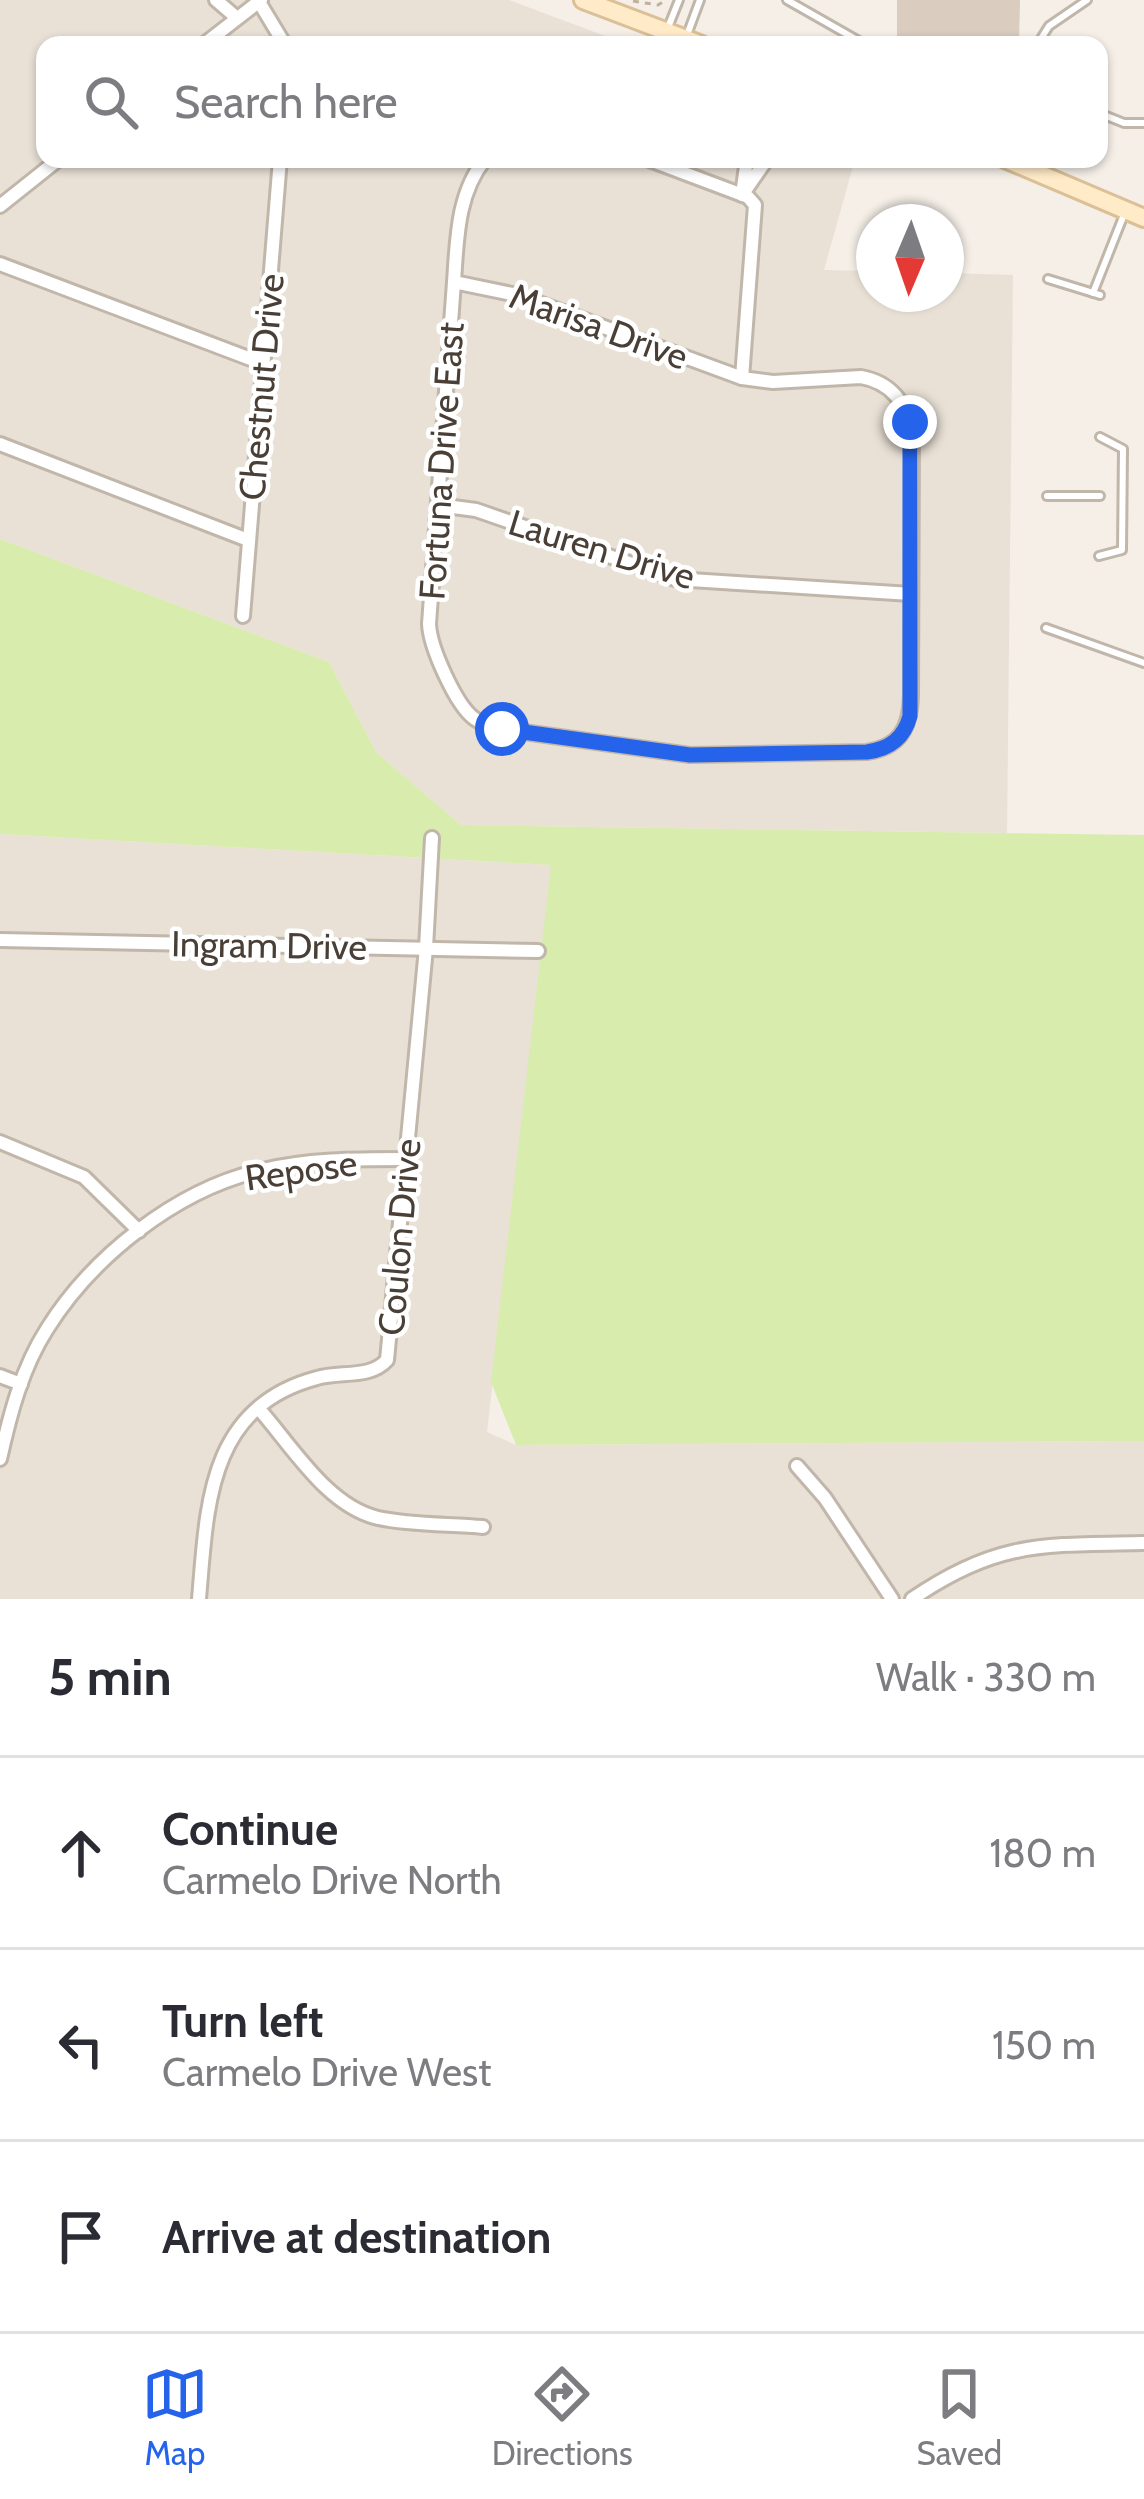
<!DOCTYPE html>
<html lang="en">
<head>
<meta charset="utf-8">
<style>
  :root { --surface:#fff; --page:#f2f2f3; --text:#2b2b33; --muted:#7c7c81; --line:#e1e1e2; --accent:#2563eb }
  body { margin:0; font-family:Cabin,sans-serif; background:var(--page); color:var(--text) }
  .compass { position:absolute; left:856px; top:204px; width:108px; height:108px; border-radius:50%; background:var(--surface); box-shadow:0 3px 9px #0004; rotate:182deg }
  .stop { position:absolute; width:36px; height:36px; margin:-27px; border:9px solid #2563eb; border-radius:50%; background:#fff }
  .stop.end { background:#2563eb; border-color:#fff; box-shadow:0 3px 12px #0008 }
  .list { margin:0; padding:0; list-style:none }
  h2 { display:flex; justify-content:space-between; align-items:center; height:156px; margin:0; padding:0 48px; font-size:51px }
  h2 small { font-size:39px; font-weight:400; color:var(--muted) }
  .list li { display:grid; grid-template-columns:78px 1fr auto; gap:36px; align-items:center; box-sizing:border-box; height:192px; padding:0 48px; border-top:3px solid var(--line) }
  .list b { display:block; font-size:45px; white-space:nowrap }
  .list p { margin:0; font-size:39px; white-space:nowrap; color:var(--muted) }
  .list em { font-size:39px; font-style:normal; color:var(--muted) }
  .icon { flex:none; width:66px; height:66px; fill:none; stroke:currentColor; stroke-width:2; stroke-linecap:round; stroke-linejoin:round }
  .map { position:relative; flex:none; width:1144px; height:1599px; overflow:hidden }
  .search { position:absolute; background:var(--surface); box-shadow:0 3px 9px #0004; left:36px; right:36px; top:36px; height:132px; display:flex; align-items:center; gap:30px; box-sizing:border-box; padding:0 42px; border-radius:24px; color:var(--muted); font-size:45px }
  .sheet { height:732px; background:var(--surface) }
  nav { display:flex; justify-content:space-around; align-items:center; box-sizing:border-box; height:168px; border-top:3px solid var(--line); background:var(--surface); font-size:33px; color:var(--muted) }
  nav a { display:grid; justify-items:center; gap:6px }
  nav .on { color:var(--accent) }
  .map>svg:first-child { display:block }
</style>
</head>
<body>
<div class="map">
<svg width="1144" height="1599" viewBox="0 0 1144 1599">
  <rect width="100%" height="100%" fill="#f5efe8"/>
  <g fill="#e9e1d6">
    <path d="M 0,0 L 509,0 L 629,45 L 45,45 L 45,159 L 855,159 L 824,270 L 874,271 L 874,294 L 946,294 L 946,273 L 1013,275 L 1007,833 L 461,825 L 376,752 L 329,662 L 0,539 Z"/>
    <path d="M 0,834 L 552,865 L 487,1432 L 516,1445 L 1144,1441 L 1144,1599 L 0,1599 Z"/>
  </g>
  <path fill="#d8ecae" d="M 0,539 L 329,662 L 376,752 L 461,825 L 1144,835 L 1144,1441 L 516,1445 L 491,1382 L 551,865 L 0,834 Z"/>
  <path fill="#daccbf" d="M 897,0 L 1020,0 L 1019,41 L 974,45 L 974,41 L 953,38 L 946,41 L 897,40 Z"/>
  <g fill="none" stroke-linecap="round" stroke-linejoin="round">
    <g stroke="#c1b6aa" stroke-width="12">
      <g id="lane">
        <path d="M 787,0 L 866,45"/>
        <path d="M 667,30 L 679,0"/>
        <path d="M 687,35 L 700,0"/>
        <path d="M 952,45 L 953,45"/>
        <path d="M 1037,45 L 1049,26 L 1087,0"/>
        <path d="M 1099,113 L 1124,123 L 1144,123"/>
        <path d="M 1048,279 L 1100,295"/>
        <path d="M 1093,293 L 1125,212"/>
        <path d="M 1047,496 L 1100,496"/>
        <path d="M 1099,556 L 1122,550 L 1123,449 L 1100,437"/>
        <path d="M 1046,628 L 1144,663"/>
      </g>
    </g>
    <g stroke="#c1b6aa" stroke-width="18">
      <g id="street">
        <path d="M 216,0 L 237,18"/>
        <path d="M 259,2 L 285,45"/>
        <path d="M 203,45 L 261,0"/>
        <path d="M 647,159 L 748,197 L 755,205 L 742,378"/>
        <path d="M 747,159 L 742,195 L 767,159"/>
        <path d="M 0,206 L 59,159"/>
        <path d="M 0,264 L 264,364"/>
        <path d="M 454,282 L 517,295 L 742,378 L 773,382 L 861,377 C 890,382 907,403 912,431 L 911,696 C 910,728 900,747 867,752 L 690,755 L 502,729 C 493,727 483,725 475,719 C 456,706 430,647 429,624 L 454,282 C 457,239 457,194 485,159"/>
        <path d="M 0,444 L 248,540"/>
        <path d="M 438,505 L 476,510 L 675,579 L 911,594"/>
        <path d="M 243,616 L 280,159"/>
        <path d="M 0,940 L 538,951"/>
        <path d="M 0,1142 L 84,1177 L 139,1231"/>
        <path d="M 0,1376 L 21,1384"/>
        <path d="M 259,1409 C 292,1446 327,1506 378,1518 C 411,1525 449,1524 483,1527"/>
        <path d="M 0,1459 C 10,1414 22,1368 47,1329 C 92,1257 175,1191 258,1171 C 307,1159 355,1159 405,1159"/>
        <path d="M 797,1466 L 825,1498 L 892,1599"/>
        <path d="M 199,1599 C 207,1507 207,1407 317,1378 C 340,1371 370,1379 387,1360 L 426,948 L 432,838"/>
        <path d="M 912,1599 C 998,1540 1045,1545 1144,1543"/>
      </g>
    </g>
    <g stroke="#dbc097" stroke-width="22">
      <g id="secondary">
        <path d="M 583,0 L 702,45"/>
        <path d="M 1005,159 L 1144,218"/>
      </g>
    </g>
    <path stroke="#c4b09a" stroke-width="3" stroke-dasharray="6 6" stroke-linecap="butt" d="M 633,1 L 658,5 L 666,0"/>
    <use href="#lane" stroke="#fff" stroke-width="6"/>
    <use href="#street" stroke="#fff" stroke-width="12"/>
    <use href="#secondary" stroke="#ffebc8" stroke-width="16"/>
  </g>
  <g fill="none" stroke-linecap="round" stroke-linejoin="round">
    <path stroke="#2563eb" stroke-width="15" d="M 502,729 L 690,755 L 867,752 C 889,749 904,739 910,716 L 910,422"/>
  </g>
  <g text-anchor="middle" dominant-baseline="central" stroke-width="9" stroke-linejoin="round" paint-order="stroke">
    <g font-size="36" fill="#493f36" stroke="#fff">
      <text transform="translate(599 326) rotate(20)">Marisa Drive</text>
      <text transform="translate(261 387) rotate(-85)">Chestnut Drive</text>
      <text transform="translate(441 461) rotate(-86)">Fortuna Drive East</text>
      <text transform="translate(602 549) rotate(17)">Lauren Drive</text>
      <text transform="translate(269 945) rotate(1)">Ingram Drive</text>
      <text transform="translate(301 1170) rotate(-8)">Repose</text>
      <text transform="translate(399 1237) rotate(-85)">Coulon Drive</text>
    </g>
  </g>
</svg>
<svg class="compass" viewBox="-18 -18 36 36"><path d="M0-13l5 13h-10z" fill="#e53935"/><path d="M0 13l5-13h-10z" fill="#7c7c81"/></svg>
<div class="stop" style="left:502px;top:729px"></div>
<div class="stop end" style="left:910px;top:422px"></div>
<div class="search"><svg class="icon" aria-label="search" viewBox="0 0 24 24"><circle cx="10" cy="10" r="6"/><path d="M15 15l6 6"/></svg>Search here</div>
</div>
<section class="sheet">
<h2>5 min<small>Walk · 330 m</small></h2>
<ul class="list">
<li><svg class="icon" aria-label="ahead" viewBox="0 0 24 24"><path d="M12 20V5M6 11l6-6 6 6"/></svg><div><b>Continue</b><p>Carmelo Drive North</p></div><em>180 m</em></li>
<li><svg class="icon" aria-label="left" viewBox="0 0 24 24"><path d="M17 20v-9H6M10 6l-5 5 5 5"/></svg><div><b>Turn left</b><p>Carmelo Drive West</p></div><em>150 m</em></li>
<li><svg class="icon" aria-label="arrive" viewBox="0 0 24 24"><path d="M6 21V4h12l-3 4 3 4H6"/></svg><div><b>Arrive at destination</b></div></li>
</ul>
</section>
<nav>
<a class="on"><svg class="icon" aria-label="map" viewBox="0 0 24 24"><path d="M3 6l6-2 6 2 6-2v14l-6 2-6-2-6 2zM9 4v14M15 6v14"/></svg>Map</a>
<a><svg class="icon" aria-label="directions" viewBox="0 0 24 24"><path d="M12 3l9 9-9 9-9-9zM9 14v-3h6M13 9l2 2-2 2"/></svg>Directions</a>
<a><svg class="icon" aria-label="saved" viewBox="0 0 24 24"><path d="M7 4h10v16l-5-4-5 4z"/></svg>Saved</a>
</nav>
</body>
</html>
